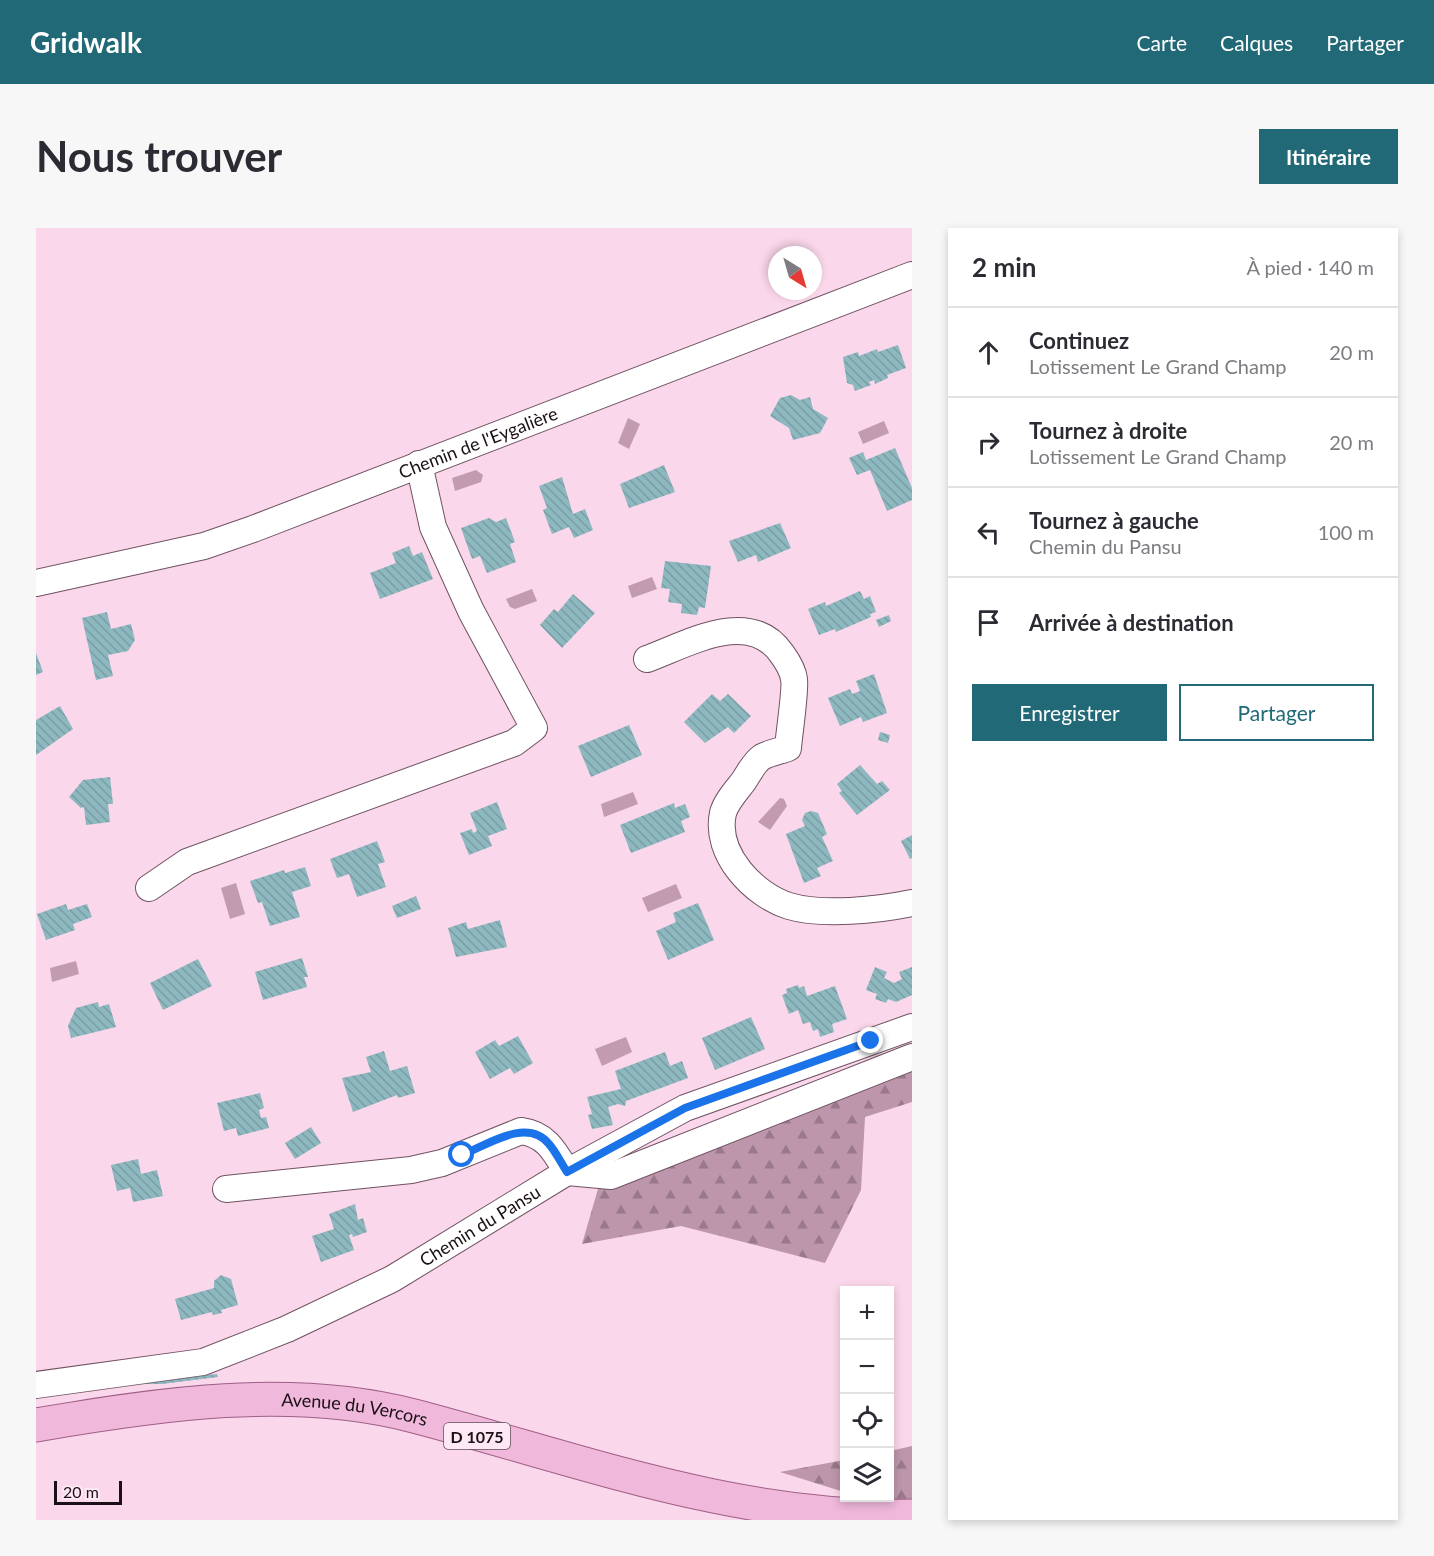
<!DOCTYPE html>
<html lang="fr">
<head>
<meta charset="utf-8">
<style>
  :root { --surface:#fff; --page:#f7f7f7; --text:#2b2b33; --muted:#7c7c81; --line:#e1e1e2; --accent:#216976 }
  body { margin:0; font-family:Lato,sans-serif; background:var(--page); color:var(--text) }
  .controls { position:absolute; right:18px; bottom:18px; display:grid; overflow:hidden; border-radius:0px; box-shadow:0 3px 9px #0003 }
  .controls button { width:54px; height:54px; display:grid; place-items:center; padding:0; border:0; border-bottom:2px solid var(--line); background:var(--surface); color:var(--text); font:30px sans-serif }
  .compass { position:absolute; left:732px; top:18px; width:54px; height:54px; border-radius:50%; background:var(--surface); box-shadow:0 3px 9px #0003; rotate:143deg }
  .scale { position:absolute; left:18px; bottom:15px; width:68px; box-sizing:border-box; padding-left:6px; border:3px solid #1c1017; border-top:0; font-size:16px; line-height:21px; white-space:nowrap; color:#1c1017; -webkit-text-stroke:4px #fee8f4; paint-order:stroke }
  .stop { position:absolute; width:18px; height:18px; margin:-14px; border:4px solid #1a73e8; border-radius:50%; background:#fff }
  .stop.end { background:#1a73e8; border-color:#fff; box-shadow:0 2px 6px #0008 }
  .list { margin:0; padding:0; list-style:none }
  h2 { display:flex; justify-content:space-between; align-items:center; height:78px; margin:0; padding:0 24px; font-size:26px }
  h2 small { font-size:20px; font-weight:400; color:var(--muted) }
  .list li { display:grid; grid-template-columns:39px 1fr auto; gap:18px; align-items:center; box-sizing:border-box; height:90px; padding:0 24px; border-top:2px solid var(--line) }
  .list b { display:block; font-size:22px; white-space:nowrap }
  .list p { margin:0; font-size:20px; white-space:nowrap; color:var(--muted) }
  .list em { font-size:20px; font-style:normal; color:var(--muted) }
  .actions { display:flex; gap:12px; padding:18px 24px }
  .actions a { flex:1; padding:14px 0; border:2px solid var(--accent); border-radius:0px; text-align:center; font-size:21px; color:var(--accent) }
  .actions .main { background:var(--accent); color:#fff }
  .icon { flex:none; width:33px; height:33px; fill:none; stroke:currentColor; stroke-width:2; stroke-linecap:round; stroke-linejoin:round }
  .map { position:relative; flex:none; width:876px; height:1292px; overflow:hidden; border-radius:0px }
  header { display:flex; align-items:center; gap:36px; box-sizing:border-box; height:84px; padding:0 30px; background:var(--accent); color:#fff }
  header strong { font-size:28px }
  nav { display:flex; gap:33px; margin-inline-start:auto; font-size:21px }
  .intro { display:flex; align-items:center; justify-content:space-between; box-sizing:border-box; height:144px; padding:0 36px }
  h1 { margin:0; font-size:42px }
  .button { padding:15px 27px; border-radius:0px; background:var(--accent); color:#fff; font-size:21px; font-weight:700 }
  main { display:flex; gap:36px; padding:0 36px }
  aside { flex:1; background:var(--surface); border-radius:0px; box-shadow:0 3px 9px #0003 }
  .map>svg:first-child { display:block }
</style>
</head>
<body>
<header>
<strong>Gridwalk</strong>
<nav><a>Carte</a><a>Calques</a><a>Partager</a></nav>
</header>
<div class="intro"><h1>Nous trouver</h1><a class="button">Itinéraire</a></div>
<main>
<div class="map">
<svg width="876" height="1292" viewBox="0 0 876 1292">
  <defs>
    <pattern id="forest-firs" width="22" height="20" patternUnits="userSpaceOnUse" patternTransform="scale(1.5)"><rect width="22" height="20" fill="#bd96ac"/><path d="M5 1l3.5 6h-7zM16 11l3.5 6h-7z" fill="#99798b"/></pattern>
    <pattern id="building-back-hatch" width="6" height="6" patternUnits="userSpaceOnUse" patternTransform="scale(1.5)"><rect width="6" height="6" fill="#8eb8c0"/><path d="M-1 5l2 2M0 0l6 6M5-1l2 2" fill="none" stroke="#7a9da4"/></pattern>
  </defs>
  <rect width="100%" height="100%" fill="#fad7ea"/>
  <g fill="url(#forest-firs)">
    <path d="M 876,824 L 876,874 L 829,889 L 825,962 L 789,1035 L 645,998 L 546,1016 L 564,954 Z"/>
    <path d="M 876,1218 L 876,1274 L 851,1278 L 825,1270 L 854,1270 L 854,1223 Z"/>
    <path d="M 808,1232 L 808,1264 L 744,1244 Z"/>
  </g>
  <g fill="#c29bb1">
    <path d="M 592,190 L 604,196 L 593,221 L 582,215 Z"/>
    <path d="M 848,193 L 853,205 L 827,216 L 822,204 Z"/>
    <path d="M 440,242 L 447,247 L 445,254 L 419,263 L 416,250 Z"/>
    <path d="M 616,349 L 621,361 L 596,370 L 592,358 Z"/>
    <path d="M 496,361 L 501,373 L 479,381 L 474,379 L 470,371 Z"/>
    <path d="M 597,564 L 602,576 L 568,589 L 565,576 Z"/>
    <path d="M 744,570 L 748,571 L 751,578 L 734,602 L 722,594 Z"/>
    <path d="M 200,655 L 209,686 L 194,691 L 185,660 Z"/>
    <path d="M 640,656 L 646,670 L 612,684 L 606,670 Z"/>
    <path d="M 40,733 L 43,746 L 16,754 L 14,740 Z"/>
    <path d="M 590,809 L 596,824 L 566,838 L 559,821 Z"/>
  </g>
  <g fill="url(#building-back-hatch)">
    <path d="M 862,117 L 870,140 L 851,147 L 852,150 L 839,156 L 838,152 L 833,154 L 835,157 L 819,163 L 817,157 L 811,155 L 807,129 L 822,124 L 823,128 L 841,121 L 842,124 Z"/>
    <path d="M 755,167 L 764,172 L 774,169 L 777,181 L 792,190 L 784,205 L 757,212 L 753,200 L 734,188 L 744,170 Z"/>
    <path d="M 859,220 L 876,260 L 876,272 L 851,283 L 834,242 L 821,247 L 813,230 L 827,224 L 830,232 Z"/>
    <path d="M 628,237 L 639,264 L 593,280 L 584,256 Z"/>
    <path d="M 526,249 L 537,286 L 549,281 L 557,302 L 538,310 L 533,299 L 516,306 L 507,282 L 511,280 L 503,258 Z"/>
    <path d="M 453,290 L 460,294 L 470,290 L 479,314 L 474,316 L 480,334 L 451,345 L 444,328 L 436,331 L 425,300 Z"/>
    <path d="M 744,295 L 755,320 L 722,334 L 720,327 L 702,334 L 693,313 Z"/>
    <path d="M 373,318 L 377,328 L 386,324 L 397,351 L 344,371 L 334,345 L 360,335 L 356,325 Z"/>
    <path d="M 629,333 L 675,338 L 669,380 L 663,379 L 661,387 L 645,385 L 646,376 L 632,374 L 634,361 L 625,360 Z"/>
    <path d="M 824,363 L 828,371 L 834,368 L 840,384 L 834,386 L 835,389 L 800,404 L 799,401 L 783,407 L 772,381 L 789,374 L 790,378 Z"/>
    <path d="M 537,366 L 559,385 L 526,420 L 504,397 L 518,381 L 522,384 Z"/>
    <path d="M 71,384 L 75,401 L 95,396 L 99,412 L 92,423 L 72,427 L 77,448 L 60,452 L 46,390 Z"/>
    <path d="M 853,387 L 855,393 L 843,399 L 840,392 Z"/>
    <path d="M 0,425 L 7,444 L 0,447 Z"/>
    <path d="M 838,446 L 851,485 L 827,494 L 825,489 L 804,498 L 792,470 L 814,461 L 816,466 L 824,463 L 820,453 Z"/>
    <path d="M 676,466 L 684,473 L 692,466 L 715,488 L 698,505 L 692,499 L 669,515 L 648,494 Z"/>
    <path d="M 24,478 L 37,501 L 0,527 L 0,492 Z"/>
    <path d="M 593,497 L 606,527 L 555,549 L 542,518 Z"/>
    <path d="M 844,504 L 854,507 L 852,515 L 842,512 Z"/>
    <path d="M 824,537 L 841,556 L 846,553 L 854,562 L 821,587 L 803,565 L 806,563 L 801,556 Z"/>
    <path d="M 74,549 L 77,576 L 72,576 L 74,594 L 50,597 L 48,579 L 45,580 L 33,569 L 47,552 Z"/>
    <path d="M 461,574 L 471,601 L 452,608 L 456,618 L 433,627 L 424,605 L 436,601 L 437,605 L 441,603 L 434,585 Z"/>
    <path d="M 638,575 L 639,580 L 649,576 L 654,589 L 645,593 L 649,604 L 595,625 L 584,597 Z"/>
    <path d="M 775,583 L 782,585 L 791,606 L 786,609 L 797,633 L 781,640 L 785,648 L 768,655 L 750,606 L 769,598 L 766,592 L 769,585 Z"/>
    <path d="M 876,607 L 876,630 L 874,631 L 865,613 Z"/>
    <path d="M 341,613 L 349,634 L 342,636 L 350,659 L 321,669 L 313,646 L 301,650 L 294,631 Z"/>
    <path d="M 269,639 L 275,658 L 256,664 L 264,689 L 234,698 L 226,674 L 222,675 L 214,653 L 248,642 L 249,645 Z"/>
    <path d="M 380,668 L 385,681 L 361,690 L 356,678 Z"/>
    <path d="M 662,675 L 678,712 L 632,732 L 620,703 L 640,694 L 637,685 Z"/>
    <path d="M 30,676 L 32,682 L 51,676 L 56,689 L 37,696 L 39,702 L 10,712 L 1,686 Z"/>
    <path d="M 464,692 L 471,719 L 420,729 L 412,700 L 430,694 L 432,701 Z"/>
    <path d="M 266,730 L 272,749 L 268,749 L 271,759 L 227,772 L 219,744 Z"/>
    <path d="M 162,731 L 176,758 L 127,782 L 114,755 Z"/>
    <path d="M 839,739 L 851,744 L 848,750 L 858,755 L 866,751 L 863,744 L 876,739 L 876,767 L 860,774 L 852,771 L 850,775 L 839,771 L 841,766 L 830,762 Z"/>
    <path d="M 762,757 L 763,760 L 768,758 L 771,768 L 799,758 L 811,791 L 796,796 L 798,804 L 784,809 L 782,801 L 777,803 L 774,794 L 767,796 L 762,782 L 753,786 L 746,767 L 751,765 L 750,761 Z"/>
    <path d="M 62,774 L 63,779 L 73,776 L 80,799 L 35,810 L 32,798 L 40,780 Z"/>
    <path d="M 715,789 L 729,821 L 679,842 L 666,810 Z"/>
    <path d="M 482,808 L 497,835 L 478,846 L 474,840 L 454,851 L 439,824 L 459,812 L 463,818 Z"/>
    <path d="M 348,823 L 354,843 L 371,838 L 379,865 L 362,870 L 361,867 L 317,884 L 306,850 L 335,844 L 330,829 Z"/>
    <path d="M 629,824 L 634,838 L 646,833 L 652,850 L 590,873 L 589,878 L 582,876 L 572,879 L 577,897 L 556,901 L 552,887 L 556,886 L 551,869 L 585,861 L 579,843 Z"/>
    <path d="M 224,865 L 228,880 L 223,882 L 225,890 L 230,889 L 233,900 L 202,908 L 200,900 L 188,903 L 181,875 Z"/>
    <path d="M 275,899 L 285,915 L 259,931 L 249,915 Z"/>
    <path d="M 102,931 L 105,946 L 121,942 L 127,968 L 97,974 L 94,960 L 81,963 L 75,937 Z"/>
    <path d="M 319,976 L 322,992 L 327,990 L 331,1004 L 317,1009 L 316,1006 L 313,1007 L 318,1022 L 285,1034 L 276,1008 L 298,1001 L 293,986 Z"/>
    <path d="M 185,1047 L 195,1051 L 202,1077 L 185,1082 L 186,1085 L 177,1087 L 176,1084 L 145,1092 L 139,1071 L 178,1060 L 178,1053 Z"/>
    <path d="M 181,1146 L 182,1149 L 126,1156 L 110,1156 L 109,1153 Z"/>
  </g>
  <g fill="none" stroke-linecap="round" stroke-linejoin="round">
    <g stroke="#6f5262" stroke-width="28">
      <g id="minor">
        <path id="s1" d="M 0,355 L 168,318 L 217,301 L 876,47"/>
        <path d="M 611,431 C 652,416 714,379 746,426 C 751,433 757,442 758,451 C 760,461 753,506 752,520 C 744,523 733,525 726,529 C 718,534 712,547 707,554 C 700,563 690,574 687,585 C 678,626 718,667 753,678 C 786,688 843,682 876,675"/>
        <path d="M 113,660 L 151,634 L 478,515 L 498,500 L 435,383 L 397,299 L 383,236"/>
        <path d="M 190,961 L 375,942 L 406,935 L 485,903 C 510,906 519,924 531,944 L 575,948 L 876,829"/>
        <path id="s2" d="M 0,1157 L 167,1134 L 251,1101 L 356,1051 L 531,944 L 649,880 L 876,799"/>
      </g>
    </g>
    <g stroke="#9f5f86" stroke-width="35">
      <g id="major">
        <path id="s3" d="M 0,1197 C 122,1176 256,1156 378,1188 C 542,1231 701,1292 876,1288"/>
      </g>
    </g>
    <use href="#minor" stroke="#fff" stroke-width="26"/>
    <use href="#major" stroke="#f0b8da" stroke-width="33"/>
  </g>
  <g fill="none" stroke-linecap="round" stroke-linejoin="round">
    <path stroke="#1a73e8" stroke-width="8" d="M 426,927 C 451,917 491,889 513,916 C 520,924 525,935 531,944 L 649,880 L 835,813"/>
  </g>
  <g text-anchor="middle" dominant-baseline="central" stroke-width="4.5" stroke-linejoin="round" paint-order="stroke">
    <rect fill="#fee8f4" stroke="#605159" stroke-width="1.5" x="408" y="1195" width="66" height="26" rx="4.5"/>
    <g font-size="16" font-weight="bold" fill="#1c1017">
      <text x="441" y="1208">D 1075</text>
    </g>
    <g font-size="18" fill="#1c1017" stroke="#fee8f4">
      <text stroke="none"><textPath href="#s1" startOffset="465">Chemin de l'Eygalière</textPath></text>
      <text stroke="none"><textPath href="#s2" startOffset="478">Chemin du Pansu</textPath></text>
      <text stroke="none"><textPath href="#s3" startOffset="321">Avenue du Vercors</textPath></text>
    </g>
  </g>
</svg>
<div class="controls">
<button>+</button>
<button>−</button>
<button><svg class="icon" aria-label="locate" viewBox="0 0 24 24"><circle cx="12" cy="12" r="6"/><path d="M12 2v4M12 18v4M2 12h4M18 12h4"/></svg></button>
<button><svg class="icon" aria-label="layers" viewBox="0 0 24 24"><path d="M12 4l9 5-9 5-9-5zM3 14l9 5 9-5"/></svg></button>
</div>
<svg class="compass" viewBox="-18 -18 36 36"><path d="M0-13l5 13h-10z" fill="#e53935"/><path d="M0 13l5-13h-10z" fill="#7c7c81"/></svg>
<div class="scale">20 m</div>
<div class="stop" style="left:426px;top:927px"></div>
<div class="stop end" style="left:835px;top:813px"></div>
</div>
<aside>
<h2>2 min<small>À pied · 140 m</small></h2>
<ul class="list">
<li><svg class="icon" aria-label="ahead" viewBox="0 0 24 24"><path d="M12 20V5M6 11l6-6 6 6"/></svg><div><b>Continuez</b><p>Lotissement Le Grand Champ</p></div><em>20 m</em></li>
<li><svg class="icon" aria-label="right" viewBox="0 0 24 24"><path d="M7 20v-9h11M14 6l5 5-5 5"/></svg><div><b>Tournez à droite</b><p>Lotissement Le Grand Champ</p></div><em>20 m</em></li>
<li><svg class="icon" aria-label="left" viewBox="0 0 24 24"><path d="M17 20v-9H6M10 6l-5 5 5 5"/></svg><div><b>Tournez à gauche</b><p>Chemin du Pansu</p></div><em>100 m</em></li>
<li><svg class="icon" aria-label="arrive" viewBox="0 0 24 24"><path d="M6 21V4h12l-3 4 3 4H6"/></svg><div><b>Arrivée à destination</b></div></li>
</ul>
<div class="actions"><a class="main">Enregistrer</a><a>Partager</a></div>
</aside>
</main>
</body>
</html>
